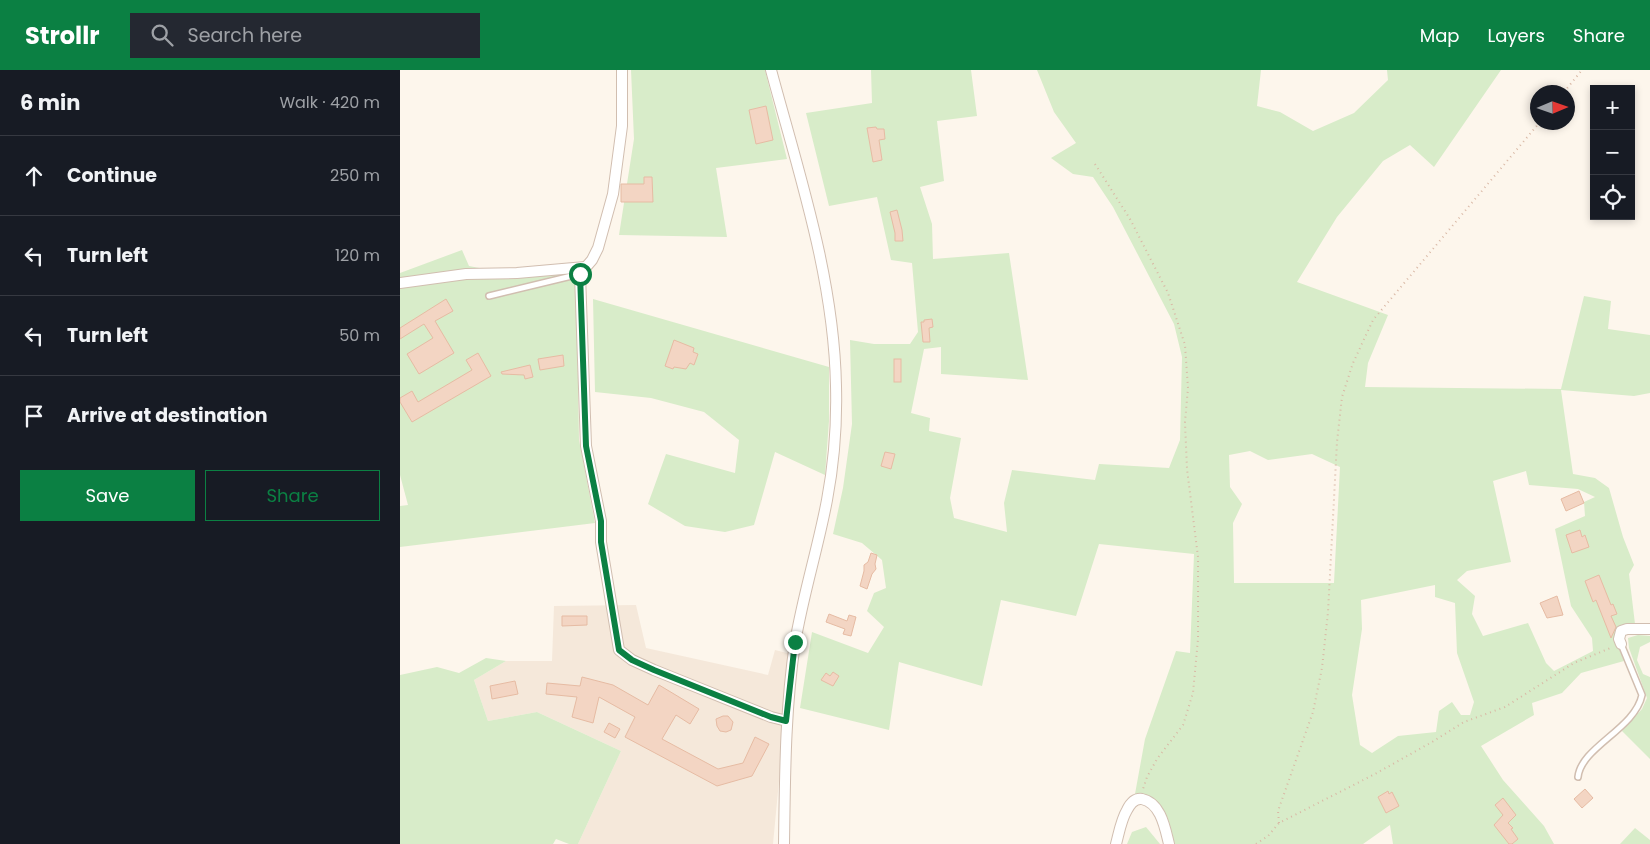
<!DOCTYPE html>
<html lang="en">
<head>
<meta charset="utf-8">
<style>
  :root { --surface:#171b24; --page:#242831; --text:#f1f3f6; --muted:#9ea1a6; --line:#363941; --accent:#0b8043 }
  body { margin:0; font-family:Poppins,sans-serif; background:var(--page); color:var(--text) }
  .controls { position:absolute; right:15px; top:15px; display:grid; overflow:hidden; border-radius:0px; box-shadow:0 2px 8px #0003 }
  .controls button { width:45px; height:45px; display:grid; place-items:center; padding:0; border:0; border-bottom:1px solid var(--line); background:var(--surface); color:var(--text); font:25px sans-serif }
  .compass { position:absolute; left:1130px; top:15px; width:45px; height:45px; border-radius:50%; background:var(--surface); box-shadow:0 2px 8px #0003; rotate:88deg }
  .stop { position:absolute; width:15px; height:15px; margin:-11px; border:4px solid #0b8043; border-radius:50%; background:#fff }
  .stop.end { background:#0b8043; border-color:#fff; box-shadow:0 1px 5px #0008 }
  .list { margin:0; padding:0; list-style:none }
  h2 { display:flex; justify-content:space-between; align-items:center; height:65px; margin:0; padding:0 20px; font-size:21px }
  h2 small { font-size:16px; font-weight:400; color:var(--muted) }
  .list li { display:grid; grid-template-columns:32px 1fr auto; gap:15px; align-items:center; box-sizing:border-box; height:80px; padding:0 20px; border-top:1px solid var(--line) }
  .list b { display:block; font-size:19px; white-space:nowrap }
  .list em { font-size:16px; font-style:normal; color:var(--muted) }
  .actions { display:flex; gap:10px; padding:15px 20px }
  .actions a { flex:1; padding:11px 0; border:1px solid var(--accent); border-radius:0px; text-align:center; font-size:18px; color:var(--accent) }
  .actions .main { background:var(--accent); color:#fff }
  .icon { flex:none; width:28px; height:28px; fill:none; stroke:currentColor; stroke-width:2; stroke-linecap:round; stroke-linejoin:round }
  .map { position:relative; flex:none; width:1250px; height:774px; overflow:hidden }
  header { display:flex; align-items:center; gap:30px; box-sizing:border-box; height:70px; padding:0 25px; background:var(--accent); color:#fff }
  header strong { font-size:24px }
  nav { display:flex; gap:28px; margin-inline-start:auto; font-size:18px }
  .search { width:350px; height:45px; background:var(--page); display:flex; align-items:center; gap:12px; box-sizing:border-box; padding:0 18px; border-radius:0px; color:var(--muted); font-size:19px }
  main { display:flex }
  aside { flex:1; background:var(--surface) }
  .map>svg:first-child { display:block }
</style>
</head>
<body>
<header>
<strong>Strollr</strong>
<div class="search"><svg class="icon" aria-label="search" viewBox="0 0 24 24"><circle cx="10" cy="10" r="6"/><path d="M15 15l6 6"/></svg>Search here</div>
<nav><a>Map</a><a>Layers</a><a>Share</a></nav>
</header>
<main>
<aside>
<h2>6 min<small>Walk · 420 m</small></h2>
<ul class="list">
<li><svg class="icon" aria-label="ahead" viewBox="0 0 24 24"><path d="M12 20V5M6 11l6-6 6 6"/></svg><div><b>Continue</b></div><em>250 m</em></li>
<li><svg class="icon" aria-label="left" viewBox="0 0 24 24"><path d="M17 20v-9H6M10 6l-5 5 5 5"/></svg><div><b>Turn left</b></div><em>120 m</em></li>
<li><svg class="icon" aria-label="left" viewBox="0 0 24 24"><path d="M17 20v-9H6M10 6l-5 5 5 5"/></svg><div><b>Turn left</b></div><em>50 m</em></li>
<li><svg class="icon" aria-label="arrive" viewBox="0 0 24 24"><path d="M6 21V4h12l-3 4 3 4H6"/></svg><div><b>Arrive at destination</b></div></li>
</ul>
<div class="actions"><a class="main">Save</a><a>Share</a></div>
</aside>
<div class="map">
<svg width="1250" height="774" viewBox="0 0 1250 774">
  <rect width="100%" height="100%" fill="#fdf6ec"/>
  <path fill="#f5e8da" d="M 236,535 L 246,578 L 368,605 L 375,580 L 391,584 L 373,774 L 178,774 L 221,681 L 137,642 L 88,651 L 74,610 L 106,591 L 152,591 L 154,536 Z"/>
  <g fill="#d8ecc9" fill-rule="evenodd">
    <path d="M 231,0 L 365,0 L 387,89 L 316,98 L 327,167 L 219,165 L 234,69 Z"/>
    <path d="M 471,0 L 571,0 L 577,46 L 537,51 L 544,111 L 520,117 L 532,154 L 533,189 L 609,183 L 628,310 L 541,304 L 541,277 L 524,279 L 511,343 L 530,348 L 529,361 L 561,368 L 550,428 L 554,448 L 607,462 L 604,433 L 612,400 L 695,410 L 699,394 L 769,398 L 780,370 L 782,287 L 774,254 L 713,137 L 693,107 L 673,104 L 651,88 L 676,73 L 654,42 L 637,0 L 861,0 L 857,36 L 880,42 L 913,61 L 954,43 L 988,10 L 987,0 L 1101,0 L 1034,97 L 1010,75 L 983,91 L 937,147 L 897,212 L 988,245 L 968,293 L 965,317 L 1161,319 L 1184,226 L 1211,231 L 1208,259 L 1250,265 L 1250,323 L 1234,326 L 1161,320 L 1173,404 L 1195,408 L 1209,418 L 1223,467 L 1234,495 L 1229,504 L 1235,554 L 1220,555 L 1220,562 L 1215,568 L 1224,591 L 1181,603 L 1162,623 L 1132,633 L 1134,645 L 1081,676 L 1103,710 L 1144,756 L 1154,774 L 993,774 L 990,755 L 963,774 L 775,774 C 766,747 768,728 735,724 L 745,669 L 776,581 L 790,583 L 794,484 L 699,474 L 676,546 L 601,530 L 582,616 L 499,592 L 489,660 L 400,638 L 412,562 L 468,583 L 484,557 L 467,541 L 474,523 L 486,518 L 482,490 L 462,473 L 433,464 L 443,418 L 452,354 L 450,270 L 474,274 L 510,274 L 518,262 L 512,193 L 491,190 L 477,127 L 429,136 L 406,43 L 472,33 ZM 850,381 L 868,390 L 912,384 L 940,397 L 934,513 L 834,513 L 833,453 L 842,434 L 830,417 L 829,385 ZM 1126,401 L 1129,415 L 1178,419 L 1195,427 L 1184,432 L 1185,446 L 1155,459 L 1171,536 L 1192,568 L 1193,581 L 1154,601 L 1146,593 L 1128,553 L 1083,566 L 1072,544 L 1075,526 L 1057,510 L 1067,501 L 1111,492 L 1093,411 ZM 1035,515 L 1035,527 L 1055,533 L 1057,583 L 1074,632 L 1070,645 L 1061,645 L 1052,632 L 1039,641 L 1036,662 L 998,666 L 972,683 L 960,675 L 952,625 L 962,559 L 961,530 Z"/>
    <path d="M 62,180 L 69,196 L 105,203 L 176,199 L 179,370 L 195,453 L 0,477 L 0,436 L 8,435 L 0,405 L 0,203 Z"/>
    <path d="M 193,229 L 429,297 L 429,351 L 425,405 L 375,382 L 354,455 L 325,462 L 285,456 L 248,434 L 266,384 L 335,403 L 339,370 L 304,342 L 251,328 L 195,322 Z"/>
    <path d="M 1238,565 L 1250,566 L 1250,572 L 1240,577 L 1237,590 L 1243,604 L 1250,607 L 1250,689 L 1222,661 L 1242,639 L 1247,628 L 1229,578 L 1228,568 Z"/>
    <path d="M 86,588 L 106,591 L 74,610 L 88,651 L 137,642 L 221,681 L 178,774 L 169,774 L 156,769 L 153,774 L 0,774 L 0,605 L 37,597 L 59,603 Z"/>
    <path d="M 746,757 L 760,774 L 727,774 L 732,762 Z"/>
    <path d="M 1235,758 L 1250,770 L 1250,774 L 1220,774 Z"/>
  </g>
  <g fill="#f3d5c3" stroke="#e6bba3">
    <path d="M 366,36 L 373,70 L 356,74 L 349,40 Z"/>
    <path d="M 476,57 L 477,59 L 484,59 L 485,69 L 479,70 L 482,90 L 473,92 L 467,58 Z"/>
    <path d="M 244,107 L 252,107 L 253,132 L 221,132 L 221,114 L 244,114 Z"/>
    <path d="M 497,140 L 502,160 L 503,171 L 495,171 L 495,163 L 490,142 Z"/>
    <path d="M 46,229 L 53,241 L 35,251 L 54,283 L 19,304 L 7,284 L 33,268 L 24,254 L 0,269 L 0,258 Z"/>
    <path d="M 532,249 L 533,257 L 529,258 L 530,272 L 523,272 L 521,252 L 524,252 L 524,250 Z"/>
    <path d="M 274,270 L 294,278 L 293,282 L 298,284 L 294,295 L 290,293 L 286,299 L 274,297 L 273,299 L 265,296 Z"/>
    <path d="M 78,283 L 91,306 L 12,352 L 0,332 L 0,328 L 12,321 L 18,332 L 72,300 L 66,290 Z"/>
    <path d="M 163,285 L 164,296 L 140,300 L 138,289 Z"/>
    <rect x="494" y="289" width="7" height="23"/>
    <path d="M 130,295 L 133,307 L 125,309 L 124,305 L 102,304 L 101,302 Z"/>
    <path d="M 485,382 L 495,384 L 491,399 L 481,396 Z"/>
    <path d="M 1179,421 L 1184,433 L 1166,441 L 1161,429 Z"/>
    <path d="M 1180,460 L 1182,467 L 1185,465 L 1189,477 L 1172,483 L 1166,465 Z"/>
    <path d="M 471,483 L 477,485 L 475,494 L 476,499 L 472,504 L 467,519 L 460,516 L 464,501 L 464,495 L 468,492 Z"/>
    <path d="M 1199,505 L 1211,535 L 1213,534 L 1217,544 L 1211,546 L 1216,557 L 1211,568 L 1196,530 L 1193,532 L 1185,511 Z"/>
    <path d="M 1157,526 L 1163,545 L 1147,548 L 1140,533 Z"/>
    <path d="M 429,544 L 447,551 L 449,545 L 456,547 L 451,566 L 443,564 L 445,559 L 426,552 Z"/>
    <path d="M 162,546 L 187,546 L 187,555 L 162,556 Z"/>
    <path d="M 433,602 L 439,606 L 433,616 L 421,610 L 426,603 L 430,606 Z"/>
    <path d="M 182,607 L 213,615 L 248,635 L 259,615 L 299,639 L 290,654 L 276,645 L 262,669 L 318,699 L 343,693 L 355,667 L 369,674 L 352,706 L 317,716 L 225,667 L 235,647 L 199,627 L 193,653 L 172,647 L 177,627 L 146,624 L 147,613 L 180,616 Z"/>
    <path d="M 115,611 L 118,624 L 92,629 L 90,616 Z"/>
    <path d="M 323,646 L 328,646 L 333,652 L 331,660 L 326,662 L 320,661 L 317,656 L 316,649 Z"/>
    <path d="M 209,653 L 220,659 L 215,668 L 204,662 Z"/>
    <path d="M 1185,719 L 1193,728 L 1182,738 L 1174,729 Z"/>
    <path d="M 988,721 L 989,724 L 992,722 L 999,736 L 986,743 L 978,727 Z"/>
    <path d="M 1103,728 L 1116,745 L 1108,753 L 1113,758 L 1111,759 L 1118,769 L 1112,774 L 1109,774 L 1094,755 L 1103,745 L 1095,735 Z"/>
  </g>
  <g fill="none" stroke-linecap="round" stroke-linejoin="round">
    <g stroke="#d1beb0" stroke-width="8">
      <g id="service">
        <path d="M 89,226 L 180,204"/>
        <path d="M 1178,707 C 1181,677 1235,659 1242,625 L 1221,574"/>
      </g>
    </g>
    <g stroke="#d1beb0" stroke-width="12">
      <g id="minor">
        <path d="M 222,0 L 222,56 L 213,124 L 198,178 L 192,190 L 180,204 L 186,376 L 201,451 L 201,472 L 219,580 L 232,590 L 254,600 L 371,647 L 387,651"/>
        <path d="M 371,0 C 399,104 434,208 436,316 C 437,354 434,393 427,430 C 418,478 403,525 395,573 C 385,640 385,707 384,774"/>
        <path d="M 0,213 L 66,204 L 117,203 L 185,197"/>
        <path d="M 1221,574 L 1219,569 L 1221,561 L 1227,559 L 1250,559"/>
        <path d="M 716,774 C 719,763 721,750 727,740 C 730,734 735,728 742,729 C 761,733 765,758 769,774"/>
      </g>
    </g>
    <g stroke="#d9b8a5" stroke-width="2" stroke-dasharray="1 4" stroke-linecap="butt">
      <path d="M 1164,22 L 1182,0"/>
      <path d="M 695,94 L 730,149 L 768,223 L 785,275 L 788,318 L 785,352 L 787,399 L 798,487 L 798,569 L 793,623 L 783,655 L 757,689 L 747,707 L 743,719"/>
      <path d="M 879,753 L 878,741 L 913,642 L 922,598 L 928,542 L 937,372 L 942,327 L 953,293 L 973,250 L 1140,52"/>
      <path d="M 856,774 L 868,766 L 879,753 L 975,704 L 1032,672 L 1064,652 L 1105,637 L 1174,593 L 1213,577"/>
    </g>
    <use href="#service" stroke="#fff" stroke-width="5"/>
    <use href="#minor" stroke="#fff" stroke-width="10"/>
  </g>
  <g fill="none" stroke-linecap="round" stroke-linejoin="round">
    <path stroke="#0b8043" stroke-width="6" d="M 180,204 L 186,376 L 201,451 L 201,472 L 219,580 L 232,590 L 254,600 L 371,647 L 386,651 L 395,572"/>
  </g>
</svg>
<div class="controls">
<button>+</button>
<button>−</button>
<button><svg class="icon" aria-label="locate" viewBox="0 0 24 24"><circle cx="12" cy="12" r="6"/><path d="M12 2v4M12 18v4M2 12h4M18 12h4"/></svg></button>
</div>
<svg class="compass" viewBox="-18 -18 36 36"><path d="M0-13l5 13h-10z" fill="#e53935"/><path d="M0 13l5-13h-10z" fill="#9ea1a6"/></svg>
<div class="stop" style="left:180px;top:204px"></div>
<div class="stop end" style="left:395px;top:572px"></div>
</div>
</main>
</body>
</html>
